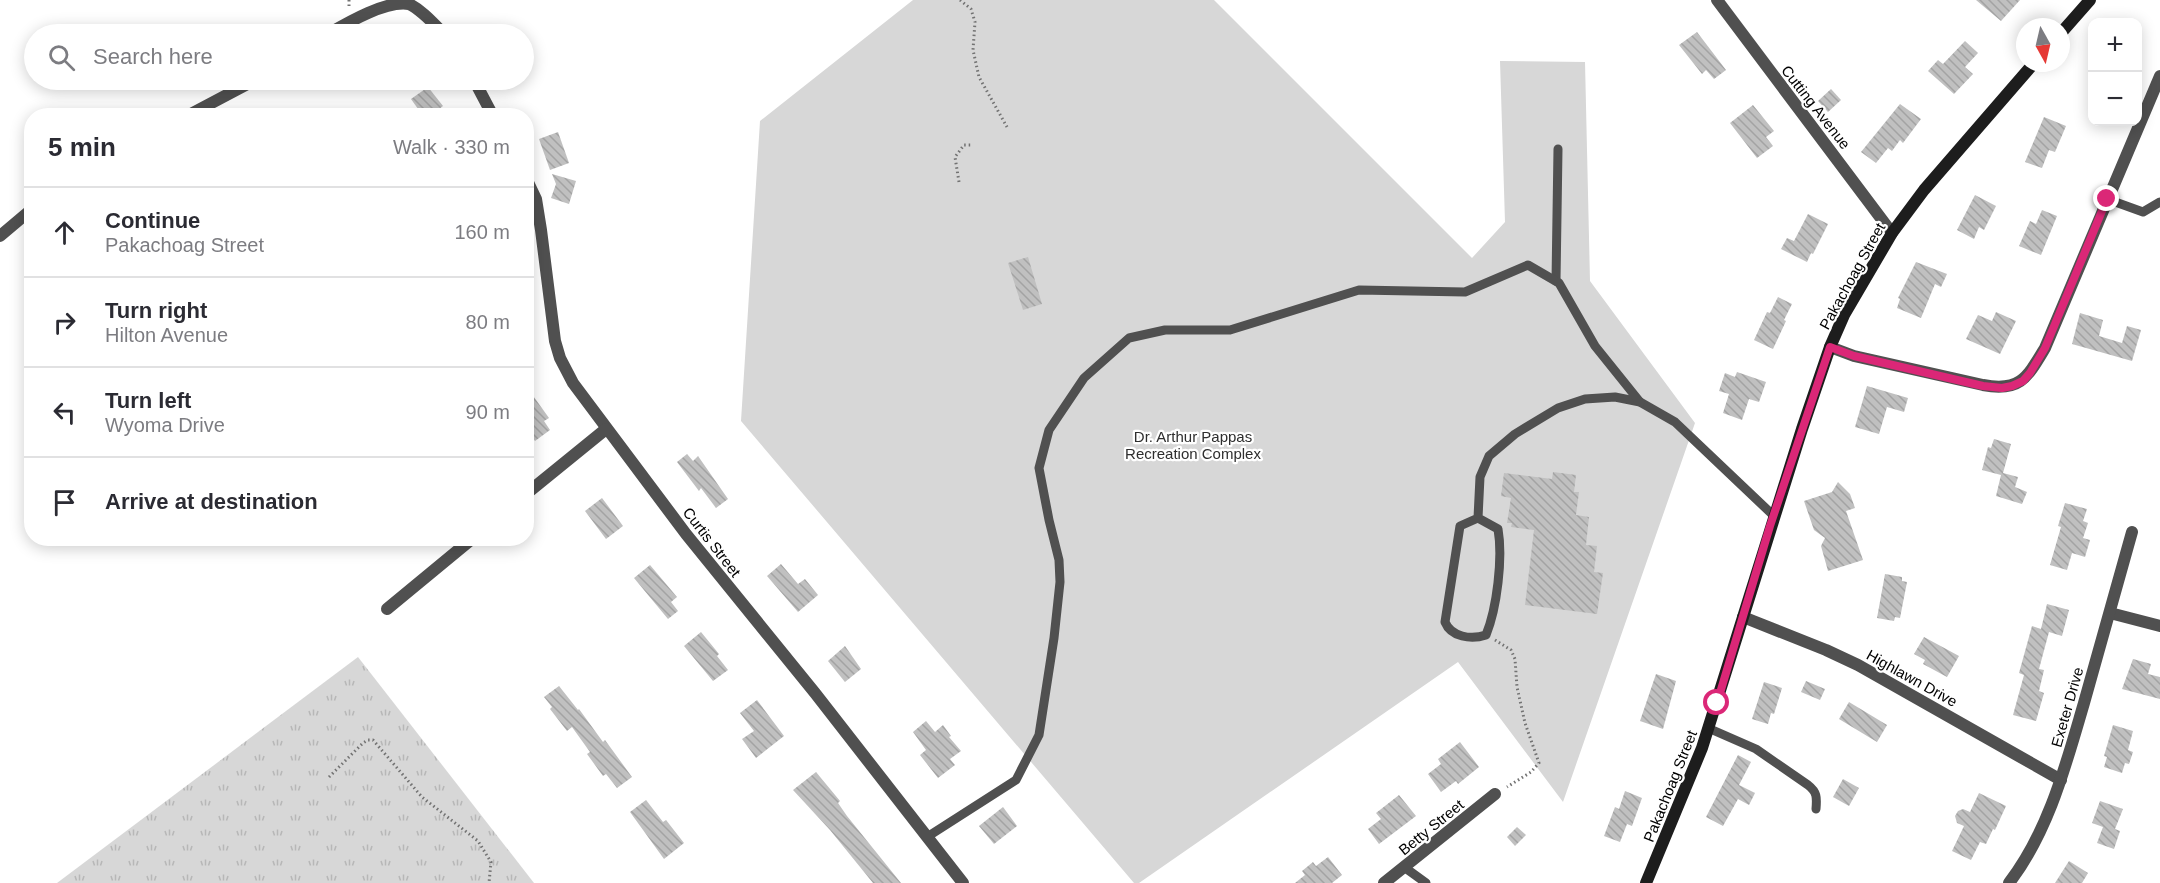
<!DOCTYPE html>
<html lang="en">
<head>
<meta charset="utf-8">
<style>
  :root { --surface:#fff; --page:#f7f7f7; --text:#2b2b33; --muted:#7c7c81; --line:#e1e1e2 }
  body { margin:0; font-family:Helvetica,sans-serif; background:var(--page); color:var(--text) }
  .controls { position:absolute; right:18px; top:18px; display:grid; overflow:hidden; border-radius:12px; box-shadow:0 3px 15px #0003 }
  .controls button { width:54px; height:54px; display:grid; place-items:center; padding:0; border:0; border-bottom:2px solid var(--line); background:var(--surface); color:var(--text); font:30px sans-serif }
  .compass { position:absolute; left:2016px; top:18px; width:54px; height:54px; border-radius:50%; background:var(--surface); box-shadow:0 3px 15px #0003; rotate:172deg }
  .stop { position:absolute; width:18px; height:18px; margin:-14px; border:4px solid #db2777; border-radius:50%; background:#fff }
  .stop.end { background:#db2777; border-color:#fff; box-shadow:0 2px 6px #0008 }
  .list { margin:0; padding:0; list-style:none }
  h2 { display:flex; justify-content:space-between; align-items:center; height:78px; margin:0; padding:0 24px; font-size:26px }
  h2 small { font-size:20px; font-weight:400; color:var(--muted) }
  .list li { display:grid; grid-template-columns:39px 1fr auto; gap:18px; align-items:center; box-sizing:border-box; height:90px; padding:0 24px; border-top:2px solid var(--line) }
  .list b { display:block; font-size:22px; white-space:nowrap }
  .list p { margin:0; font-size:20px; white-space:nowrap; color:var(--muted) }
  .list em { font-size:20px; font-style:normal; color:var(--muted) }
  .icon { flex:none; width:33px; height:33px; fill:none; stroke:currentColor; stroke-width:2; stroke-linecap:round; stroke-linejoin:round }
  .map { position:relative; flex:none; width:2160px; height:883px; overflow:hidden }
  .search { position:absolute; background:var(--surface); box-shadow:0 3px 15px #0003; left:24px; top:24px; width:510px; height:66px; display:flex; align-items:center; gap:15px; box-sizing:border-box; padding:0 21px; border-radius:33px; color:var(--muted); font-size:22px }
  .panel { position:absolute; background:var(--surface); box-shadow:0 3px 15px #0003; left:24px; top:108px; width:510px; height:438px; border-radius:24px }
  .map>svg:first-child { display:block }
</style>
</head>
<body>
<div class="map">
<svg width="2160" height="883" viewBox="0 0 2160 883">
  <defs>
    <pattern id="grass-tufts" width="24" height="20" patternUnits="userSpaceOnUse" patternTransform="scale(1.5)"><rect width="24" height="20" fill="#d7d7d7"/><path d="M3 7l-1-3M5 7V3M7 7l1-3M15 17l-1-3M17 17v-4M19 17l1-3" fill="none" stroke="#b7b7b7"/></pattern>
    <pattern id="building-back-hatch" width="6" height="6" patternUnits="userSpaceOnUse" patternTransform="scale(1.5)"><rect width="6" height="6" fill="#c0c0c0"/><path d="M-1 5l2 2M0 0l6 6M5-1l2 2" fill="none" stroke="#a3a3a3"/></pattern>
  </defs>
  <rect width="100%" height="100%" fill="#fff"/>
  <path fill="url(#grass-tufts)" d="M 358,657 L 534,883 L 57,883 Z"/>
  <path fill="#d7d7d7" d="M 913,0 L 1214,0 L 1472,258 L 1505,222 L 1500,61 L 1585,62 L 1590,281 L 1695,423 L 1563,802 L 1458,662 L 1139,883 L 1134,883 L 741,421 L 760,121 Z"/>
  <g fill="url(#building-back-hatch)">
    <path d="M 1976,0 L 2020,0 L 2001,21 Z"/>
    <path d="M 1697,32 L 1726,70 L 1714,79 L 1706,70 L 1702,74 L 1679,45 Z"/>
    <path d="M 1965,41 L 1978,53 L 1965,67 L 1973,74 L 1954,94 L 1928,71 L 1938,60 L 1943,64 Z"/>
    <path d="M 428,87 L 443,106 L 430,116 L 423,116 L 411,99 Z"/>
    <path d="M 1831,89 L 1841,100 L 1828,112 L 1818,101 Z"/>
    <path d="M 1900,104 L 1921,119 L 1903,143 L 1900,140 L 1892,151 L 1888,148 L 1876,163 L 1861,152 Z"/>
    <path d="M 1753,105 L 1774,131 L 1766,137 L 1773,146 L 1757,158 L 1730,123 Z"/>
    <path d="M 2044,117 L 2066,126 L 2055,152 L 2049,150 L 2042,168 L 2025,162 Z"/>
    <path d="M 558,132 L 569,163 L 550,170 L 539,139 Z"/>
    <path d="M 552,174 L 576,181 L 569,204 L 551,198 L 556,184 Z"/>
    <path d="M 1975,195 L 1996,206 L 1984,230 L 1979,227 L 1974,239 L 1957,230 Z"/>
    <path d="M 2042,210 L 2057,216 L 2041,255 L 2019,246 L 2030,221 L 2036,224 Z"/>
    <path d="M 1808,214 L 1828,224 L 1813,254 L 1811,253 L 1807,262 L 1781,249 L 1787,238 L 1794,241 Z"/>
    <path d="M 1028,257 L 1042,304 L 1023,310 L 1008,263 Z"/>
    <path d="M 1916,262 L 1947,274 L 1941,287 L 1935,284 L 1921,318 L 1897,308 L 1900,299 L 1898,298 Z"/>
    <path d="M 1778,297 L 1792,304 L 1784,320 L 1786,321 L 1773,349 L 1754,340 L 1767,312 L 1770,313 Z"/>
    <path d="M 1996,312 L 2016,321 L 2000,354 L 1966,339 L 1978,315 L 1992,321 Z"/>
    <path d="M 2080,313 L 2103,320 L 2099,336 L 2122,343 L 2127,326 L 2141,330 L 2132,361 L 2072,344 Z"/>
    <path d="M 1737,372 L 1766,382 L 1759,402 L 1749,399 L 1742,420 L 1723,413 L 1729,394 L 1719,391 L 1725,373 L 1735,377 Z"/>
    <path d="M 526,386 L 549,418 L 544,421 L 550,430 L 535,441 L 526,430 Z"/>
    <path d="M 1867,386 L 1908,398 L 1904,412 L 1887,407 L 1879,434 L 1855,427 Z"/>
    <path d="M 1994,439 L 2011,444 L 2003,473 L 2018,477 L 2015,487 L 2027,492 L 2022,504 L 1996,496 L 2001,475 L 1982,470 L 1988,447 L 1991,448 Z"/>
    <path d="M 687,454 L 693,461 L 698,456 L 728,499 L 716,508 L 701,488 L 699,491 L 677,462 Z"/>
    <path d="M 1553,472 L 1576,475 L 1574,492 L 1579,492 L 1576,515 L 1589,517 L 1586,545 L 1597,546 L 1594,572 L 1603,573 L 1597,614 L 1525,605 L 1534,530 L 1511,527 L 1512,523 L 1507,523 L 1511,498 L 1501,496 L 1504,473 L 1552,479 Z"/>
    <path d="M 1838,482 L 1850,494 L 1855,508 L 1846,511 L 1863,560 L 1828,571 L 1821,546 L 1825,538 L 1814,530 L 1804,501 L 1832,492 Z"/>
    <path d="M 602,498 L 623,526 L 606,539 L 585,511 Z"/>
    <path d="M 2065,503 L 2087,509 L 2083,521 L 2088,523 L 2083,538 L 2090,540 L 2085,557 L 2072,553 L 2067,570 L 2050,565 L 2061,527 L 2058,526 Z"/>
    <path d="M 781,564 L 798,584 L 805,579 L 818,595 L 798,612 L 767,576 Z"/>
    <path d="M 650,565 L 677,597 L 671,602 L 678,611 L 668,619 L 634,578 Z"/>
    <path d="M 1885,574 L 1902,577 L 1902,581 L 1907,582 L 1900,618 L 1895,617 L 1894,621 L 1877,618 Z"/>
    <path d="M 2047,604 L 2069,610 L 2062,636 L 2049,632 L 2039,669 L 2044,670 L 2039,691 L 2044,693 L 2036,721 L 2013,715 L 2024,675 L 2019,673 L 2032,626 L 2041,629 Z"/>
    <path d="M 701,632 L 719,654 L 717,656 L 728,670 L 713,681 L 684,646 Z"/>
    <path d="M 1924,637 L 1959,656 L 1947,677 L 1923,664 L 1925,660 L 1914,654 Z"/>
    <path d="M 845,646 L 861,669 L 845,682 L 828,661 Z"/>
    <path d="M 2133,659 L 2151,664 L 2148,674 L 2160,677 L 2160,699 L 2122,689 Z"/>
    <path d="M 1656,674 L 1676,681 L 1663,729 L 1640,721 Z"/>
    <path d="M 1806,681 L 1825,689 L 1820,700 L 1801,692 Z"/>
    <path d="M 1764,682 L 1782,688 L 1774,714 L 1771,713 L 1768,724 L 1752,719 Z"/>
    <path d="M 559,686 L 578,710 L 579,709 L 603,742 L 605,740 L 632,777 L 617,788 L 606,774 L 603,776 L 587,754 L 590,752 L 572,727 L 567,731 L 550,709 L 552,707 L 544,697 Z"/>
    <path d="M 757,700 L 784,736 L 756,758 L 742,739 L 754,731 L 740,713 Z"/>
    <path d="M 1849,702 L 1887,725 L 1877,742 L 1839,719 Z"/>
    <path d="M 926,721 L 935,732 L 943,725 L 951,736 L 949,737 L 961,751 L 950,759 L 955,765 L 938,778 L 920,755 L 926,750 L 913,732 Z"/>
    <path d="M 2113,725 L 2133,731 L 2128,750 L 2133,752 L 2129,764 L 2125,763 L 2122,773 L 2104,767 L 2107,757 L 2104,756 Z"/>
    <path d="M 1460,742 L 1479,767 L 1458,784 L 1456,781 L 1441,792 L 1428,774 L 1441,764 L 1438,759 Z"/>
    <path d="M 1738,755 L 1751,762 L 1739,785 L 1755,793 L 1749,805 L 1738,799 L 1723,826 L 1706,817 Z"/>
    <path d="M 816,772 L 840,801 L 838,803 L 847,816 L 901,883 L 873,883 L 830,830 L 793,790 Z"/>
    <path d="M 1843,779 L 1859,788 L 1849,806 L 1833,797 Z"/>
    <path d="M 1625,791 L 1642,798 L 1632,826 L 1627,824 L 1620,842 L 1604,836 L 1615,807 L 1619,809 Z"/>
    <path d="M 1979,793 L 2006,806 L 1995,830 L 1993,829 L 1986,844 L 1980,842 L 1971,860 L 1952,851 L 1964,826 L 1957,823 L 1955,816 L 1958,811 L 1963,809 L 1970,812 Z"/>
    <path d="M 1399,795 L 1416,816 L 1379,844 L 1368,829 L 1381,819 L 1376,813 Z"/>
    <path d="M 646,800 L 663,822 L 666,820 L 684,843 L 664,859 L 630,812 Z"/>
    <path d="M 2100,801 L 2123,809 L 2115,829 L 2120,831 L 2114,849 L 2097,843 L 2103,827 L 2092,823 Z"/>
    <path d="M 1003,807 L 1017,826 L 994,844 L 979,826 Z"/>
    <path d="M 1517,827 L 1526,835 L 1515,846 L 1507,837 Z"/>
    <path d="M 1328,857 L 1342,875 L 1332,883 L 1295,883 L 1305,875 L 1302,871 L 1313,862 L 1316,866 Z"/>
    <path d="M 2069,861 L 2088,873 L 2082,883 L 2055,883 Z"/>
  </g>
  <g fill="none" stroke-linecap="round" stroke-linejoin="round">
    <g stroke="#727272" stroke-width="3" stroke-dasharray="1.5 3" stroke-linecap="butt">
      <path d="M 349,0 L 349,8"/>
      <path d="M 960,0 L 971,9 L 975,22 L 973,50 L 979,77 L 1007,127"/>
      <path d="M 959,182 L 955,157 L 964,145 L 973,145"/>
      <path d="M 1495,640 L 1511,650 L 1515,659 L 1517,687 L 1525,723 L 1539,763 L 1531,772 L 1507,787"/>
      <path d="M 329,777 L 363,743 L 368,740 L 373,740 L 422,797 L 478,841 L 491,862 L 489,883"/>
    </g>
    <g stroke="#505050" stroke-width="9">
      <path d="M 2107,199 L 2143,212 L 2160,202"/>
      <path d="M 1556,281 L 1558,149"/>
      <path d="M 1478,518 L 1460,526 L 1445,622 C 1451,637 1471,640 1486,635 C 1497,608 1503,558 1498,529 L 1478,518 L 1480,477 L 1489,456 L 1515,434 L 1558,408 L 1585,399 L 1615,397 L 1640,402 L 1675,422 L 1774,516"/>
      <path d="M 1708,728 L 1756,749 L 1808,785 C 1817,792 1817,797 1816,809"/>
      <path d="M 927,837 L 1016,780 L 1039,735 L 1054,638 L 1060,582 L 1059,560 L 1049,520 L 1039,468 L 1049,430 L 1084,378 L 1129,338 L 1165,330 L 1230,330 L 1359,290 L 1465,292 L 1528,265 L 1559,283 L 1595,346 L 1640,402"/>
      <path d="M 1404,867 L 1426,883"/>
    </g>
    <g stroke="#505050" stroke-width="12">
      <path d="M 1717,0 L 1892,233"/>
      <path d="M 328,34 C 347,23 386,0 409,4 C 422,10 434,24 444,34"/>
      <path d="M 474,80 L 493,116"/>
      <path d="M 187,116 L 255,80"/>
      <path d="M 526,178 L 536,199 L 541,230 L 555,341 L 560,358 L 573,383 L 686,534 L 815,693 L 963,883"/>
      <path d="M 0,236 L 32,209"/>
      <path d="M 1830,347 L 1854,356 L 1983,385 C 2020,392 2027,378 2045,348 L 2160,76"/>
      <path d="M 526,494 L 606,429"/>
      <path d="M 387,609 L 473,538"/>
      <path d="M 2110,613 L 2160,626"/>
      <path d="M 1743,617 L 1826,650 L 1858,665 L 2061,780"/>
      <path d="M 1384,883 L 1495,794"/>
      <path d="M 2009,883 C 2049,831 2066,764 2084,703 C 2100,646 2116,589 2132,532"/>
    </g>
    <g stroke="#1d1d1d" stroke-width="12">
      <path d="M 2061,33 L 2090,0"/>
      <path d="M 1646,883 L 1702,748 L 1802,429 L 1830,347 L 1844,315 L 1892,233 L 1924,190 L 2034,63"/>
    </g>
  </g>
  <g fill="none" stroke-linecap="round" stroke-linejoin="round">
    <path stroke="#db2777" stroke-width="8" d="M 1717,703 L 1770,526 L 1830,347 L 1854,356 L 1983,386 L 2002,388 L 2012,386 L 2023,381 L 2030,373 L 2045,348 L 2107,199"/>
  </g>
  <g text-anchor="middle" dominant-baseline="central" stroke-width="4.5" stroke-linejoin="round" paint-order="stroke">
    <g font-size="15" fill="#000" stroke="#fff">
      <text transform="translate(1816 107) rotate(52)">Cutting Avenue</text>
      <text transform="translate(1852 276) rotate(-61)">Pakachoag Street</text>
      <text transform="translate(712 542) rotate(52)">Curtis Street</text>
      <text transform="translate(1912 678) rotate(29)">Highlawn Drive</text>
      <text transform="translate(2067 707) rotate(-74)">Exeter Drive</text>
      <text transform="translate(1670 786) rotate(-68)">Pakachoag Street</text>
      <text transform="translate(1431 827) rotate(-39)">Betty Street</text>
    </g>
    <g font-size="15" fill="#2e2e2e" stroke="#fff">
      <text x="1193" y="436">Dr. Arthur Pappas<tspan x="1193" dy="17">Recreation Complex</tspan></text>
    </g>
  </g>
</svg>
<div class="controls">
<button>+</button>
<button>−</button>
</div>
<svg class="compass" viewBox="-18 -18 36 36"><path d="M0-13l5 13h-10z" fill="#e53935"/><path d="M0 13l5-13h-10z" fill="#7c7c81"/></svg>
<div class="stop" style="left:1717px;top:703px"></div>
<div class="stop end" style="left:2107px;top:199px"></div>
<div class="search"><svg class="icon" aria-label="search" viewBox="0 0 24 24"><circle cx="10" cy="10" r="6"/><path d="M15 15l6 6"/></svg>Search here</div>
<section class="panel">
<h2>5 min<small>Walk · 330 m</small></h2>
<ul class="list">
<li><svg class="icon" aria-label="ahead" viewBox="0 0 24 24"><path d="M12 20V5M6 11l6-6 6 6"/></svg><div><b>Continue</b><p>Pakachoag Street</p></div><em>160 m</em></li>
<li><svg class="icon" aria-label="right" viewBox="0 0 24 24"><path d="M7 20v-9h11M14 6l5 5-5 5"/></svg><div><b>Turn right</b><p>Hilton Avenue</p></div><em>80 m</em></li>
<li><svg class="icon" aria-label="left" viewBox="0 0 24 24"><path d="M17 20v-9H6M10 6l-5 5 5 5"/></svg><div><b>Turn left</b><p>Wyoma Drive</p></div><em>90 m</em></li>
<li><svg class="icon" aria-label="arrive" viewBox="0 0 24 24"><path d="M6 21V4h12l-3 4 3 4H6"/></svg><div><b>Arrive at destination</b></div></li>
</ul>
</section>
</div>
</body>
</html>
